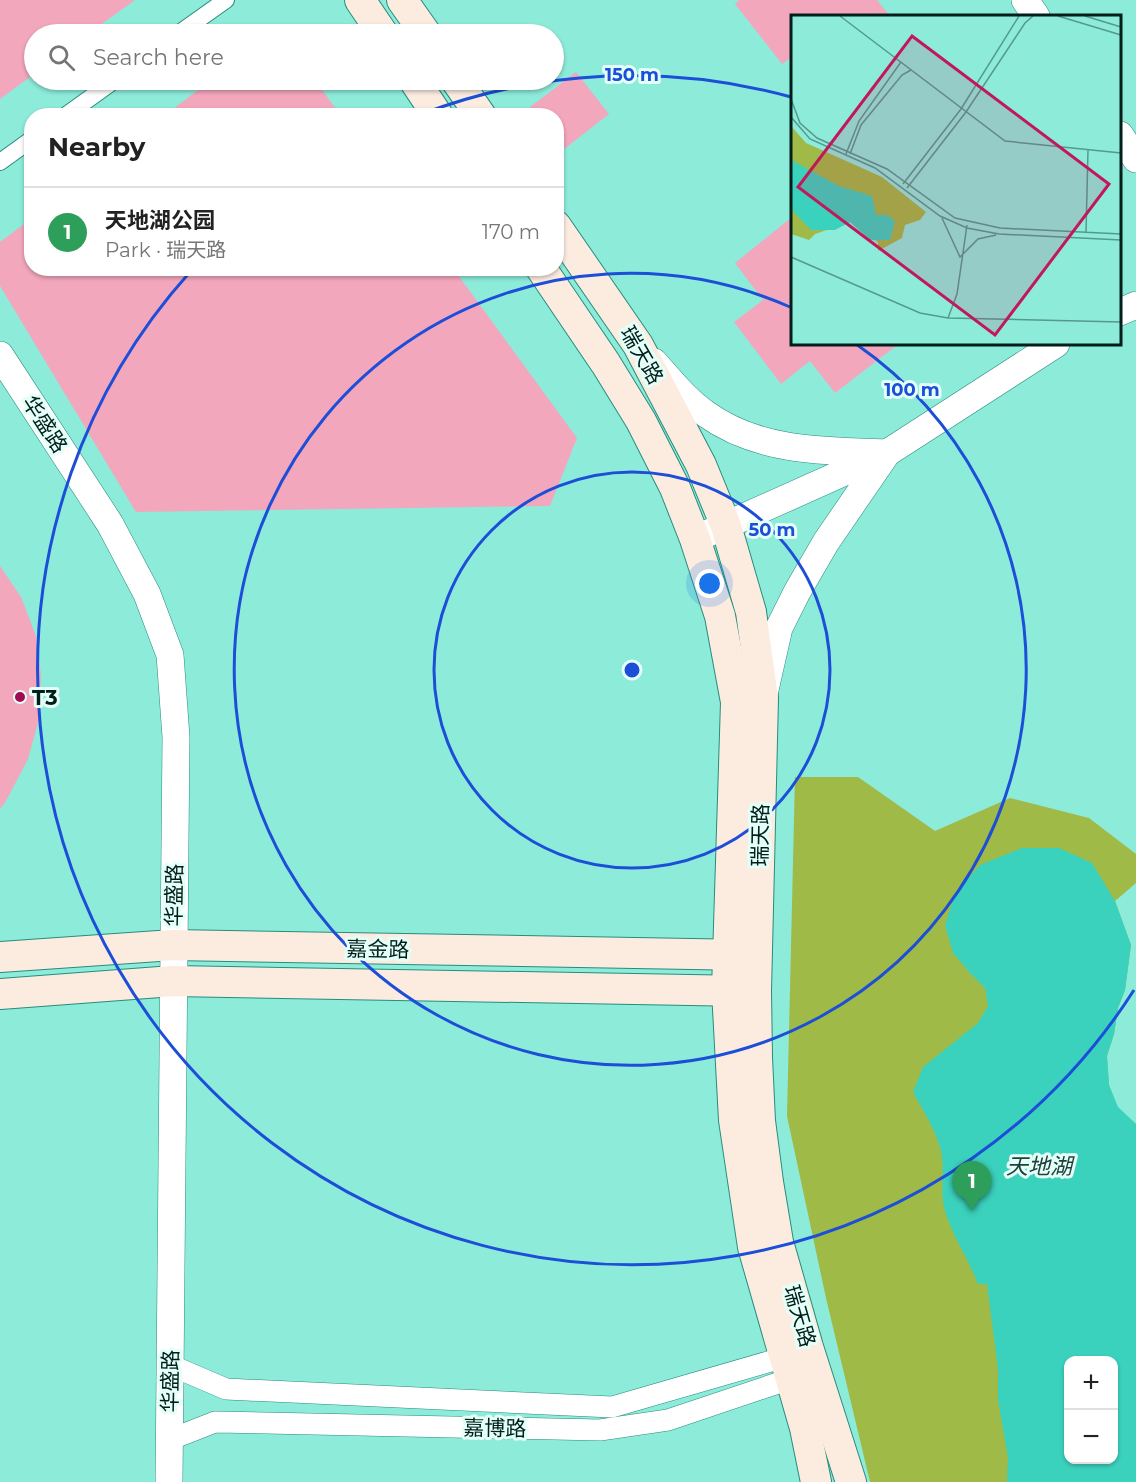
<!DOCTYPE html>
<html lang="en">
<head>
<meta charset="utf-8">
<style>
  :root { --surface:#fff; --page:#f2f2f2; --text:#222; --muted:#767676; --line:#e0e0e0; --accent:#0b8043 }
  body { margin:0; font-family:Montserrat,"Noto Sans SC",sans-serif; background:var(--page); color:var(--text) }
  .controls { position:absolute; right:18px; bottom:18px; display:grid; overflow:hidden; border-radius:12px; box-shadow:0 2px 4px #0004 }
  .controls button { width:54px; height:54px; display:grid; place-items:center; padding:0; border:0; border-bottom:2px solid var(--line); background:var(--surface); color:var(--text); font:30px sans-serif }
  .you { position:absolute; left:710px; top:584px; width:21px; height:21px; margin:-15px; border:4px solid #fff; border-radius:50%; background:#1a73e8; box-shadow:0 0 0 9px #1a73e833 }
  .badge { display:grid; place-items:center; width:39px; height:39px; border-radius:50%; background:var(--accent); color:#fff; font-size:20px; font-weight:700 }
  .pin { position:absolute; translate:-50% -50px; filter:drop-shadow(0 2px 3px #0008) }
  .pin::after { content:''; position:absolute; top:32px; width:21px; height:18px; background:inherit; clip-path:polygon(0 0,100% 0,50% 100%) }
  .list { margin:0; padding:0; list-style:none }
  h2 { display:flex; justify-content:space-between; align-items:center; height:78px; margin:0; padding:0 24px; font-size:26px }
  h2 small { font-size:20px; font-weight:400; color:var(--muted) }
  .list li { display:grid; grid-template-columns:39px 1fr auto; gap:18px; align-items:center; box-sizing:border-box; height:90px; padding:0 24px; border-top:2px solid var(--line) }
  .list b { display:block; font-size:22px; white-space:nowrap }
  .list p { margin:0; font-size:20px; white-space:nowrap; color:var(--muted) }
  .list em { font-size:20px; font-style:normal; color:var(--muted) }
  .icon { flex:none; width:33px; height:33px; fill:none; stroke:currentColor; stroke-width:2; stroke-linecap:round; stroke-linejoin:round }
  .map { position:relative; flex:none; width:1136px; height:1482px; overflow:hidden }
  .search { position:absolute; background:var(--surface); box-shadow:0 2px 4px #0004; left:24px; top:24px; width:540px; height:66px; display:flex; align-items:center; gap:15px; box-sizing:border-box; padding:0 21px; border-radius:33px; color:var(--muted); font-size:22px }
  .panel { position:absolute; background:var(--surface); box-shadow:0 2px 4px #0004; left:24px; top:108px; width:540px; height:168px; border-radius:24px }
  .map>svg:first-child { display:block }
</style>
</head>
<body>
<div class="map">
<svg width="1136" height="1482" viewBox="0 0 1136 1482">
  <rect width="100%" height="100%" fill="#8debda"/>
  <path fill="#9fba46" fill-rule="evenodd" d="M 795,777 L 858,777 L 935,831 L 1010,798 L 1089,818 L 1136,854 L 1136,883 L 1115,901 L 1131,945 L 1125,990 L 1118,1008 L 1114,1034 L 1107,1056 L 1109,1085 L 1117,1107 L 1136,1124 L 1136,1482 L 870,1482 L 826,1298 L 787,1116 ZM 1068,1360 L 1114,1360 L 1114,1460 L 1068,1460 Z"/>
  <path fill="#3bd2bd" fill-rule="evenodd" d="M 1022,848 L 1059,848 L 1092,863 L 1115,901 L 1131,945 L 1125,990 L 1118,1008 L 1114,1034 L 1107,1056 L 1109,1085 L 1118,1107 L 1136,1124 L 1136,1482 L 1007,1482 L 1008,1458 L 998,1400 L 998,1369 L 987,1284 L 978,1284 C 968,1257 951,1235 944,1207 C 940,1189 945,1169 941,1151 C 936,1130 923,1111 913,1092 L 923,1067 L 978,1023 L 988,1006 L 985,988 L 970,973 L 953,953 L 945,925 L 955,894 L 980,865 ZM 1068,1360 L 1114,1360 L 1114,1460 L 1068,1460 Z"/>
  <g fill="#f3a7bd">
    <path d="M 0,0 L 135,0 L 88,34 L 34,34 L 34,74 L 0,99 Z"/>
    <path d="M 739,0 L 877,0 L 890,16 L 792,16 L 792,57 L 782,64 L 735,4 Z"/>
    <path d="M 576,72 L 609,114 L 563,150 L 556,142 L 556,116 L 536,116 L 530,107 Z"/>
    <path d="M 211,80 L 315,80 L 341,116 L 164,116 Z"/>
    <path d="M 792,217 L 792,344 L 894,344 L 896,346 L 835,393 L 810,361 L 781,384 L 734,322 L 763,300 L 735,263 Z"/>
    <path d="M 32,218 L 32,268 L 453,268 L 577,438 L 550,506 L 136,512 L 0,286 L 0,242 Z"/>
    <path d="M 0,566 L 21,597 L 36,636 L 41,675 L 39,719 L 28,759 L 6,801 L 0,809 Z"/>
  </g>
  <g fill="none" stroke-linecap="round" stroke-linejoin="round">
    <g stroke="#278c7d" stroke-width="18">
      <g id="pedestrian">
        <path d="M 178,34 L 226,0"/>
        <path d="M 65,116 L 115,80"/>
        <path d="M 0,162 L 32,139"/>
      </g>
    </g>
    <g stroke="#278c7d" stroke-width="22">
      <g id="minor">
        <path d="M 170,1365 L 226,1389 L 612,1407 L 785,1357 L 796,1352"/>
        <path d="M 169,1440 L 215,1422 L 600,1430 L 668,1420 L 802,1375"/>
      </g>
    </g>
    <g stroke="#278c7d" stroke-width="28">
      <g id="tertiary">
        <path d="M 1025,0 L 1036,16"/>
        <path d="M 1120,135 L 1136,159"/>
        <path d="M 1120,312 L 1136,305"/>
        <path d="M 0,355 L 110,524 L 147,594 L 170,655 L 176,737 L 169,1482"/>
        <path d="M 654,362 C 670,380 686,400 706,414 C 759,452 824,451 887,453 L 826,542 L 797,592 L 779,628 L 764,694"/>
        <path d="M 695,539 L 887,453 L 1056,344"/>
      </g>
    </g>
    <g stroke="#278c7d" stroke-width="32">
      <g id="secondary">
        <path d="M 360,0 L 383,34"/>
        <path d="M 402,0 L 426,34"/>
        <path d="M 414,80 L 438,116"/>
        <path d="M 456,80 L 481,116"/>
        <path d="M 556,226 L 638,345 L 701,465 L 726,526 L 751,612 L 763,698 L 756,991 L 757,1058 L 760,1121 L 768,1182 L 778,1242 L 808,1347 L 851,1482"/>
        <path d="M 541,268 L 606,364 L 641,421 L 675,488 L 695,539 L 720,616 L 736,702 L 727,990 L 734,1120 L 753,1247 L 805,1428 L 816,1482"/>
        <path d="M 0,957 L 173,945 L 748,955"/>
        <path d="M 0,994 L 173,981 L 746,991"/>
      </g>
    </g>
    <use href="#pedestrian" stroke="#fff" stroke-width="16"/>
    <use href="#minor" stroke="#fff" stroke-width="21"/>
    <use href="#tertiary" stroke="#fff" stroke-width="27"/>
    <use href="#secondary" stroke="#fcece0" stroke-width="30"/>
  </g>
  <g fill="none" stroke="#1d4ed8" stroke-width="3">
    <circle cx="632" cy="670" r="198"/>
    <path d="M856 344A396 396 0 1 1 790 307"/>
    <path d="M1134 990A595 595 0 1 1 190 272M419 115A595 595 0 0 1 791 97"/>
  </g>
  <circle fill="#a00b52" stroke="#e4fef8" stroke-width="2" cx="20" cy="697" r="6"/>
  <g text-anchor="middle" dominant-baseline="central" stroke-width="6" stroke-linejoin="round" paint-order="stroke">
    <g font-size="21" fill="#011e1a" stroke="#e4fef8">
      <text transform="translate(642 355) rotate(60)">瑞天路</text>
      <text transform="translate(45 424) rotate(57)">华盛路</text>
      <text transform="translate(760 835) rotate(-89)">瑞天路</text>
      <text transform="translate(174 895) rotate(-89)">华盛路</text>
      <text transform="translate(378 949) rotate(1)">嘉金路</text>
      <text transform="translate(800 1316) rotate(74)">瑞天路</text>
      <text transform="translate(170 1381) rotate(-89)">华盛路</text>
      <text transform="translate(495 1428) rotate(1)">嘉博路</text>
    </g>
    <g font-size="21" font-weight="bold" fill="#011e1a" stroke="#e4fef8" text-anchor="start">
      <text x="32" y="697">T3</text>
    </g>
    <g font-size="22" font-style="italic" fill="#22403b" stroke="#e4fef8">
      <text x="1039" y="1166">天地湖</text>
    </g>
  </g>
  <g transform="translate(791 15)">
    <rect width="330" height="330" fill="#8debda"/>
    <path d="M 0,111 L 15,128 L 91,162 L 135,197 L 129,205 L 114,210 L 111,223 L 87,236 L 87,227 L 59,207 L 24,219 L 18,225 L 0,219 Z" fill="#9fba46"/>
    <path d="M 0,145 L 48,171 L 81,181 L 85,200 L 96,200 L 104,206 L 99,225 L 79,225 L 59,207 L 44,215 L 20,215 L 0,194 Z" fill="#3bd2bd"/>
    <path fill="none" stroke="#55998d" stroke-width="1.5" d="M 49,1 L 214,126 L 330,138M 267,1 L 330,20M 294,1 L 330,12M 0,84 L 9,108 L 26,123 L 96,154 L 164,203 L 209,213 L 330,219M 0,102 L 19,124 L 84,153 L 149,201 L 176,213 L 208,219 L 330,225M 55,139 L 68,106 L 110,47M 59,139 L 70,110 L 111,60 L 120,55M 112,169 L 170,94 L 228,1M 116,173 L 175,97 L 234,8 L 242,1M 151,203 L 169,242 L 187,224 L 205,220M 295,218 L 297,135M 0,242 L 129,298 L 157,303 L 330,307M 157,303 L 166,279 L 176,210"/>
    <path fill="#c2185b" fill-opacity="0.15" stroke="#c2185b" stroke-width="3" d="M 121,21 L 318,169 L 204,320 L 7,172 Z"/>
    <rect width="330" height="330" fill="none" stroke="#011e1a" stroke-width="3"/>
  </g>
  <circle cx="632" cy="670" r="9" fill="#1d4ed8" stroke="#e4fef8" stroke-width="3"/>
  <g font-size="18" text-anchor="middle" font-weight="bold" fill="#1d4ed8" stroke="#e4fef8" stroke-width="6" stroke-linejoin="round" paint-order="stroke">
    <text x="632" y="81">150 m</text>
    <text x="912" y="396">100 m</text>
    <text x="772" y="536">50 m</text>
  </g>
</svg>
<div class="controls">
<button>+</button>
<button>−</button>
</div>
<div class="you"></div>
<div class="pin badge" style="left:972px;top:1211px;background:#2e9e5b">1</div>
<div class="search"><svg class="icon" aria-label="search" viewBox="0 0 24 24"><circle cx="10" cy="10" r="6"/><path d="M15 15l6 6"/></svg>Search here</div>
<section class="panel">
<h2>Nearby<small></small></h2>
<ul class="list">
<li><span class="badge" style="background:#2e9e5b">1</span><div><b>天地湖公园</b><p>Park · 瑞天路</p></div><em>170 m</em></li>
</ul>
</section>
</div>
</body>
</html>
